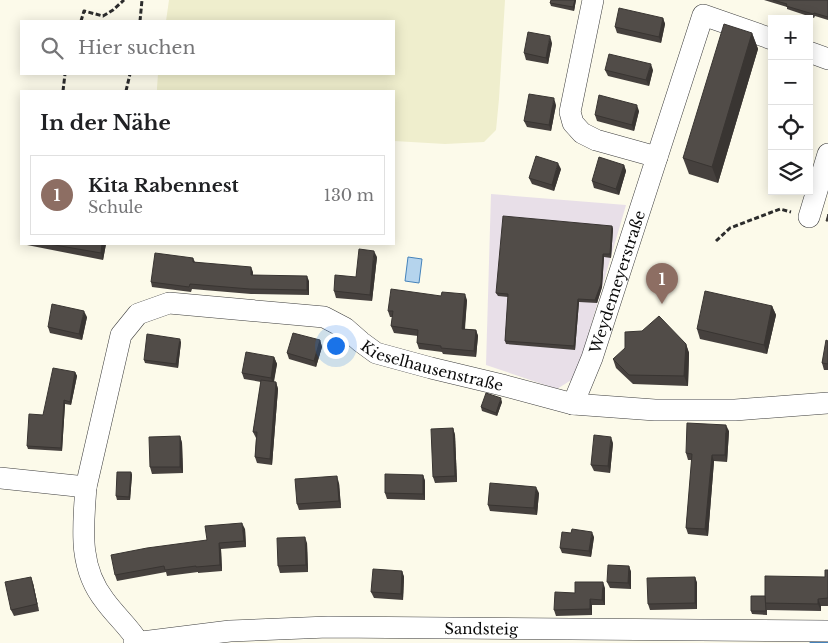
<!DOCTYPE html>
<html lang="de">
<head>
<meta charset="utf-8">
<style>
  :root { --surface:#fff; --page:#f6f6f6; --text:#202124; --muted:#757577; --line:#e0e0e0; --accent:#a73835 }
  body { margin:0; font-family:"Libre Baskerville",serif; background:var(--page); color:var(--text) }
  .controls { position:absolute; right:15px; top:15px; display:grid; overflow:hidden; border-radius:0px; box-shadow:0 2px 12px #0003 }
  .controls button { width:45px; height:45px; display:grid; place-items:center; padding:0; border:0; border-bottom:1px solid var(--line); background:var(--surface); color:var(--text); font:25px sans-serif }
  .you { position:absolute; left:335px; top:345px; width:18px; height:18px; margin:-12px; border:4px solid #fff; border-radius:50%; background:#1a73e8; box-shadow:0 0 0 8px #1a73e833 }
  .badge { display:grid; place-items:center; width:32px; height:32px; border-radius:50%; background:var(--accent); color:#fff; font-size:16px; font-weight:700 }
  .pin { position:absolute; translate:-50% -41px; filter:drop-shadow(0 1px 2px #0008) }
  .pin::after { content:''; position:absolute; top:26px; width:18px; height:15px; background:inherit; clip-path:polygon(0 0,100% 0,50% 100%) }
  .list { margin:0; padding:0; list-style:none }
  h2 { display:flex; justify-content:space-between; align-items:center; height:65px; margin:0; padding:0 20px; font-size:21px }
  h2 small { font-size:16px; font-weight:400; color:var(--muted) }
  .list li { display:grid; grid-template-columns:32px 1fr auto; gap:15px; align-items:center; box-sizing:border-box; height:80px; margin:0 10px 10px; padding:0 10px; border:1px solid var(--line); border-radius:0px }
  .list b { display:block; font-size:19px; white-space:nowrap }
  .list p { margin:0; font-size:16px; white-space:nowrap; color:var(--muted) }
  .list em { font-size:16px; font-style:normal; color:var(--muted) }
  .icon { flex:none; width:28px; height:28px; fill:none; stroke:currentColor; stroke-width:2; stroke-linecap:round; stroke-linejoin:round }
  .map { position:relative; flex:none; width:828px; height:643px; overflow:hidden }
  .search { position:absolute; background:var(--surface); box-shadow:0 2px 12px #0003; left:20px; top:20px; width:375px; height:55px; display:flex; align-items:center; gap:12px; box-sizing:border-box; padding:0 18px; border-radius:0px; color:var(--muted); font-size:19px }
  .panel { position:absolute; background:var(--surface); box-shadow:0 2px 12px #0003; left:20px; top:90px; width:375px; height:155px; border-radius:0px }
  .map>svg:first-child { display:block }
</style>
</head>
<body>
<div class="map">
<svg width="828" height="643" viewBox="0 0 828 643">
  <rect width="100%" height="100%" fill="#fcfaea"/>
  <path fill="#e8dfe8" d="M 491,194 L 626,205 L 576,377 L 557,389 L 486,365 Z"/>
  <path fill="#efeecd" d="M 169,0 L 505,0 L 499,99 L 496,130 L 484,142 L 445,144 L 394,141 L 394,91 L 157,91 L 157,88 L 158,74 L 394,74 L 394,21 L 166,21 Z"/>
  <path fill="#b5d4ed" stroke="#4583bb" d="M 408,257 L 422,259 L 419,283 L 405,281 Z"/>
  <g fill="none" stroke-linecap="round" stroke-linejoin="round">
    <path stroke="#4583bb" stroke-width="5" d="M 812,643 L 828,643"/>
    <g stroke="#3d3d3d" stroke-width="22">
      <g id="minor">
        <path d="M 593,0 L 570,112 L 573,123 L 582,133 L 596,140 L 657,157"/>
        <path d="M 809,52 L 828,59"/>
        <path d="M 809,217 L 828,154"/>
        <path id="s1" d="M 573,404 L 592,358 L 703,15 L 772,39"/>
        <path id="s2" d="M 0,478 L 86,487 L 121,335 L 138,314 L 169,303 L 324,317 L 345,328 L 361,342 L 376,353 L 431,368 L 502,385 L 573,404 L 655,410 L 735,410 L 828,403"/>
        <path d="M 86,487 C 83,528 78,567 105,601 C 116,616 130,628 139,643"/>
        <path id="s3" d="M 134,643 L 230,631 L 328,627 L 828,631"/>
      </g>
    </g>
    <g stroke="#2c2c2c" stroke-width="3" stroke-dasharray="5 2.5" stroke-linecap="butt">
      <path d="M 81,21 L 84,11 L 103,16 L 113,10 L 124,0"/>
      <path d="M 140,21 L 142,0"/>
      <path d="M 63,91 L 65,74"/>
      <path d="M 126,91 L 130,74"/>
      <path d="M 716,241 L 730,228 L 780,209 L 791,212"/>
    </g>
    <use href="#minor" stroke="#fff" stroke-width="21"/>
  </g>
  <g fill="#46413e">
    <path d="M 551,0 L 576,0 L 574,11 L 551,6 L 550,3 Z"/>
    <path d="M 764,0 L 828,0 L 828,20 L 815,16 L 814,18 L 787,9 L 787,7 Z"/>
    <path d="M 663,18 L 665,24 L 661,43 L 617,33 L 615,27 Z"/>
    <path d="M 752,33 L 758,49 L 718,183 L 689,174 L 683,158 Z"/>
    <path d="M 552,43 L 548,64 L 526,60 L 524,53 Z"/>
    <path d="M 605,70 L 653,70 L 649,86 L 608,76 Z"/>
    <path d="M 556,105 L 551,131 L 527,127 L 524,121 Z"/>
    <path d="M 639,111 L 634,131 L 597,121 L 595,115 Z"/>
    <path d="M 624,165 L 626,171 L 619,195 L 594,188 L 592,181 Z"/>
    <path d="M 561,169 L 554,191 L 532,184 L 529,178 Z"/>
    <path d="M 612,226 L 613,229 L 611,258 L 604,257 L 602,287 L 597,303 L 579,302 L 575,350 L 506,344 L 505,341 L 508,297 L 498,296 L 496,293 Z"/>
    <path d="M 27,244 L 106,244 L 103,260 L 27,245 Z"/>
    <path d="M 377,257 L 372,301 L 336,298 L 334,291 L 356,277 Z"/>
    <path d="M 193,258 L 195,262 L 253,272 L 253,275 L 309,281 L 309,295 L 251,294 L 192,289 L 191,292 L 152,287 L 151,282 Z"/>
    <path d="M 467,300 L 465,329 L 476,330 L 478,336 L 476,357 L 443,354 L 442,352 L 419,349 L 417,343 L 418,336 L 394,333 L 391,326 L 393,317 L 390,317 L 388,311 Z"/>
    <path d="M 772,306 L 776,315 L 767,354 L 700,339 L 697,329 Z"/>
    <path d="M 87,317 L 82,340 L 50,333 L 48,327 Z"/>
    <path d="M 320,340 L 322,347 L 316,367 L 289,359 L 287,353 Z"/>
    <path d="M 828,341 L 828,370 L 824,370 L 822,363 Z"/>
    <path d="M 181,342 L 178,368 L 145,363 L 144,360 Z"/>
    <path d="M 686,344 L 689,353 L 688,386 L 633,384 L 616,368 L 613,359 Z"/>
    <path d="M 274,357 L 277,364 L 274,382 L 276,382 L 278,389 L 272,465 L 257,463 L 255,457 L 256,438 L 253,432 L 261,382 L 244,379 L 242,373 Z"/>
    <path d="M 75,372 L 77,376 L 71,405 L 65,404 L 62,451 L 28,449 L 27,446 L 43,415 Z"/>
    <path d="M 502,402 L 497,416 L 482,411 L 481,407 Z"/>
    <path d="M 453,428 L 455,435 L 457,482 L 435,483 L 433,477 Z"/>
    <path d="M 729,431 L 727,462 L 714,461 L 708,536 L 688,534 L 686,528 L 692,460 L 688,460 L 686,453 Z"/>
    <path d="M 180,436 L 182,443 L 183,473 L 152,474 L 150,467 Z"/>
    <path d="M 613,443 L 610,473 L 594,471 L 591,465 Z"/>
    <path d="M 131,472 L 132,475 L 130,500 L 117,500 L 116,496 Z"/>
    <path d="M 423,475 L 425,481 L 425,500 L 387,499 L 385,493 Z"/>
    <path d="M 339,483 L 341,508 L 299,510 L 297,504 Z"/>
    <path d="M 539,493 L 537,515 L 490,511 L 488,505 Z"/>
    <path d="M 245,529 L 246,547 L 221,549 L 222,571 L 198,573 L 198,572 L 167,576 L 166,572 L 117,581 L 115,575 L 207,540 Z"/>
    <path d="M 594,537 L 591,557 L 562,553 L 560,548 Z"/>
    <path d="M 307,543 L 308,572 L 280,573 L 278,566 Z"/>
    <path d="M 629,566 L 631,572 L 631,589 L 610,588 L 607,582 Z"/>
    <path d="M 828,570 L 828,606 L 821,606 L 821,611 L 767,610 L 767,615 L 752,614 L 751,611 L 765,596 L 825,577 Z"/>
    <path d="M 402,571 L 404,577 L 403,600 L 374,598 L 371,592 Z"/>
    <path d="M 695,577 L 697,583 L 697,609 L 650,610 L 648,604 Z"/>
    <path d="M 33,583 L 39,611 L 14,616 L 11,610 Z"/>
    <path d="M 605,588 L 605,605 L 592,605 L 592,615 L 556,616 L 554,610 L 575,593 Z"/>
  </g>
  <g fill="#393532">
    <path d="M 575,0 L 576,0 L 574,11 L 573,7 Z"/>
    <path d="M 663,18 L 665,24 L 661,43 L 659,37 Z"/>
    <path d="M 752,33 L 758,49 L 718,183 L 712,167 Z"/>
    <path d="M 550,36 L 552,43 L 548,64 L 546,58 Z"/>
    <path d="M 651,64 L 653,70 L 649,86 L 646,80 Z"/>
    <path d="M 554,98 L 556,105 L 551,131 L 549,125 Z"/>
    <path d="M 637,105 L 639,111 L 634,131 L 632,125 Z"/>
    <path d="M 558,163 L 561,169 L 554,191 L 552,185 Z"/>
    <path d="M 624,165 L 626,171 L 619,195 L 616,189 Z"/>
    <path d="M 612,226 L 613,229 L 611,258 L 610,254 Z"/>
    <path d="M 102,244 L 106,244 L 103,260 L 101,253 Z"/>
    <path d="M 374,251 L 377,257 L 372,301 L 370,295 Z"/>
    <path d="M 603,254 L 604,257 L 602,287 L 597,303 L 595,300 Z"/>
    <path d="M 251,267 L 253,272 L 252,280 L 251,275 Z"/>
    <path d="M 307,276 L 309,281 L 309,295 L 307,290 Z"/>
    <path d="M 465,294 L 467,300 L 464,335 L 462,329 Z"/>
    <path d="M 578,299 L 579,302 L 575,350 L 574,346 Z"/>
    <path d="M 772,306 L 776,315 L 767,354 L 764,345 Z"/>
    <path d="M 84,311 L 87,317 L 82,340 L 79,334 Z"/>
    <path d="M 476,330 L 478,336 L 476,357 L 474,351 Z"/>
    <path d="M 180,339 L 181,342 L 178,368 L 176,364 Z"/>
    <path d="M 320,340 L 322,347 L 316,367 L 314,361 Z"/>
    <path d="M 686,344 L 689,353 L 688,386 L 684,376 Z"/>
    <path d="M 274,357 L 277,364 L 273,384 L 271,378 Z"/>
    <path d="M 75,372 L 77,376 L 71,405 L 70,402 Z"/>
    <path d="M 276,382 L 278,389 L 272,465 L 270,459 Z"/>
    <path d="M 501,398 L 502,402 L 497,416 L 496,413 Z"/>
    <path d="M 64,400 L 65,404 L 62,451 L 61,448 Z"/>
    <path d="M 726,425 L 729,431 L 727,462 L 725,455 Z"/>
    <path d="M 453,428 L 455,435 L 457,482 L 455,476 Z"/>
    <path d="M 180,436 L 182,443 L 183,473 L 180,467 Z"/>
    <path d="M 611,437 L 613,443 L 610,473 L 608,466 Z"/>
    <path d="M 712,455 L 714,461 L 708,536 L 705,529 Z"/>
    <path d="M 131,472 L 132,475 L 130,500 L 129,497 Z"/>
    <path d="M 423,475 L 425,481 L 425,500 L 423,494 Z"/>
    <path d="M 337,476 L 339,483 L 341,508 L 339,501 Z"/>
    <path d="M 536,487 L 539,493 L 537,515 L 534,508 Z"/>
    <path d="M 242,523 L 245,529 L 246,547 L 244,541 Z"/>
    <path d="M 592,532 L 594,537 L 591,557 L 589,551 Z"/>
    <path d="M 305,537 L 307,543 L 308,572 L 306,565 Z"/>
    <path d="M 219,543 L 221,549 L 222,571 L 220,565 Z"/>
    <path d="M 629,566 L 631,572 L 631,589 L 628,583 Z"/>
    <path d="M 402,571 L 404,577 L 403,600 L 401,594 Z"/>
    <path d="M 31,577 L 33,583 L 39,611 L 37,604 Z"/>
    <path d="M 695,577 L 697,583 L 697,609 L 695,603 Z"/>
    <path d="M 603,582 L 605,588 L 605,605 L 602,600 Z"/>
    <path d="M 590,599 L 592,605 L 592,615 L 590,609 Z"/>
    <path d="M 818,599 L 821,606 L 821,611 L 818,604 Z"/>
  </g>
  <g fill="#514c48" stroke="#393532">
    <path d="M 551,0 L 575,0 L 573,7 L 550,3 Z"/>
    <path d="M 773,0 L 828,0 L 828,17 L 814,13 L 813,14 L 786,6 L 787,4 Z"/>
    <path d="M 619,8 L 663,18 L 659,37 L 615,27 Z"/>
    <path d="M 724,24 L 752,33 L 712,167 L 683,158 Z"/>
    <path d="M 528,32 L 550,36 L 546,58 L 524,53 Z"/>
    <path d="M 609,54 L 651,64 L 646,80 L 605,70 Z"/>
    <path d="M 529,94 L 554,98 L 549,125 L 524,121 Z"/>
    <path d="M 599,95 L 637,105 L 632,125 L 595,115 Z"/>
    <path d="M 536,156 L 558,163 L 552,185 L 529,178 Z"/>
    <path d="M 599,157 L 624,165 L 616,189 L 592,181 Z"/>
    <path d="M 828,214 L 828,221 L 826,221 Z"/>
    <path d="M 503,216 L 612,226 L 610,254 L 603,254 L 601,284 L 595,300 L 578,299 L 574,346 L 505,341 L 508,294 L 496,293 Z"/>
    <path d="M 49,244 L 102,244 L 101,253 Z"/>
    <path d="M 359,249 L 374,251 L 370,295 L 334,291 L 335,275 L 356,277 Z"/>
    <path d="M 155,253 L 193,258 L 193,262 L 251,267 L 251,275 L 307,276 L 307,290 L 250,289 L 190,284 L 189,287 L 151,282 Z"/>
    <path d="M 391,289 L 441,296 L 442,292 L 465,294 L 462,329 L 476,330 L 474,351 L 441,348 L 441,346 L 417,343 L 418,330 L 391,326 L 393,311 L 388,311 Z"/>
    <path d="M 705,291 L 772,306 L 764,345 L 697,329 Z"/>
    <path d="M 52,304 L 84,311 L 79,334 L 48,327 Z"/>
    <path d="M 659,316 L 686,344 L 684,376 L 629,375 L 613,359 L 625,348 L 625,332 L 642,331 Z"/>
    <path d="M 293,333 L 320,340 L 314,361 L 287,353 Z"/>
    <path d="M 147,334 L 180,339 L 176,364 L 144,360 Z"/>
    <path d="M 826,340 L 828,341 L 828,364 L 822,363 Z"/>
    <path d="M 246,352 L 274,357 L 271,378 L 242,373 Z"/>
    <path d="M 53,368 L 75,372 L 70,402 L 64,400 L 61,448 L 27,446 L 29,414 L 43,415 Z"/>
    <path d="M 261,380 L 276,382 L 270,459 L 255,457 L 257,432 L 253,432 Z"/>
    <path d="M 486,393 L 501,398 L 496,413 L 481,407 Z"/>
    <path d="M 687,423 L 726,425 L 725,455 L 712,455 L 705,529 L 686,528 L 692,454 L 686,453 Z"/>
    <path d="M 453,428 L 455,476 L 433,477 L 431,429 Z"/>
    <path d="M 594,435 L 611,437 L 608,466 L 591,465 Z"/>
    <path d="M 180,436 L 180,467 L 150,467 L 149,437 Z"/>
    <path d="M 117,472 L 131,472 L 129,497 L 116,496 Z"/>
    <path d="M 385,474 L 423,475 L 423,494 L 385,493 Z"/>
    <path d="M 337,476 L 339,501 L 297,504 L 295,479 Z"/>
    <path d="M 490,483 L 536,487 L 534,508 L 488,505 Z"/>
    <path d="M 242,523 L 244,541 L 219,543 L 220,565 L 196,567 L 196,566 L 165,570 L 164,566 L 115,575 L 111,555 L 147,548 L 207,540 L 205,526 Z"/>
    <path d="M 572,529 L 592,532 L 589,551 L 560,548 L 562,532 L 571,533 Z"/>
    <path d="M 305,537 L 306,565 L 278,566 L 277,538 Z"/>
    <path d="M 608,565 L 629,566 L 628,583 L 607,582 Z"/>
    <path d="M 373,569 L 402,571 L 401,594 L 371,592 Z"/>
    <path d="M 825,570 L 828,570 L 828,598 L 818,599 L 818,604 L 765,603 L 765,576 L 825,577 Z"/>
    <path d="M 31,577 L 37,604 L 11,610 L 5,582 Z"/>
    <path d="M 695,577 L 695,603 L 648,604 L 647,578 Z"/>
    <path d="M 575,582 L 603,582 L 602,600 L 590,599 L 590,609 L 554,610 L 555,592 L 575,593 Z"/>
    <path d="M 751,596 L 765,596 L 766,611 L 751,611 Z"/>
  </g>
  <g text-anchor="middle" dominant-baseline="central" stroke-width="5" stroke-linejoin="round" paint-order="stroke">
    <g font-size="15" fill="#0a0a0a" stroke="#fff">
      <text stroke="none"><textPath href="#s1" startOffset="130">Weydemeyerstraße</textPath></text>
      <text stroke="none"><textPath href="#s2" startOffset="579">Kieselhausenstraße</textPath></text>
      <text stroke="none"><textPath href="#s3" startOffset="348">Sandsteig</textPath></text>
    </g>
  </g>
</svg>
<div class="controls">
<button>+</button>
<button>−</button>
<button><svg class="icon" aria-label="locate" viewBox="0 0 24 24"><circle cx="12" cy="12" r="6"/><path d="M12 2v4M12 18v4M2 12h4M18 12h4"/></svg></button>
<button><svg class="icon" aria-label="layers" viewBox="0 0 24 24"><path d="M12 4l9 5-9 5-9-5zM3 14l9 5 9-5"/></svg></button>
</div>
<div class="you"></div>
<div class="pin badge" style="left:662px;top:304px;background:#8d6e63">1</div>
<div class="search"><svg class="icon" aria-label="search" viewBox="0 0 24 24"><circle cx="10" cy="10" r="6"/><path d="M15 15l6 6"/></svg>Hier suchen</div>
<section class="panel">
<h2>In der Nähe<small></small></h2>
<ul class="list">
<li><span class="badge" style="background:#8d6e63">1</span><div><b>Kita Rabennest</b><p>Schule</p></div><em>130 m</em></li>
</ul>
</section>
</div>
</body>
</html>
